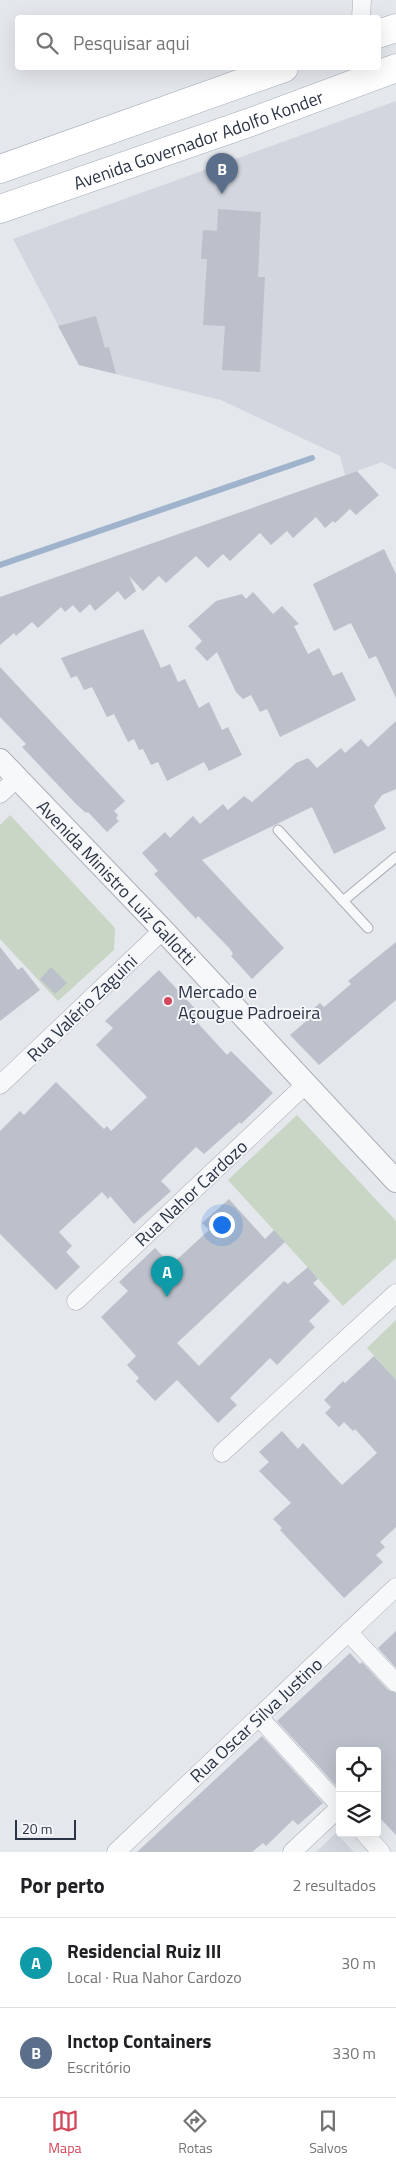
<!DOCTYPE html>
<html lang="pt">
<head>
<meta charset="utf-8">
<style>
  :root { --surface:#fff; --page:#f6f6f6; --text:#202124; --muted:#757577; --line:#e0e0e0; --accent:#d1495b }
  body { margin:0; font-family:"Titillium Web",sans-serif; background:var(--page); color:var(--text) }
  .controls { position:absolute; right:15px; bottom:15px; display:grid; overflow:hidden; border-radius:5px; box-shadow:0 5px 20px #0002 }
  .controls button { width:45px; height:45px; display:grid; place-items:center; padding:0; border:0; border-bottom:1px solid var(--line); background:var(--surface); color:var(--text); font:25px sans-serif }
  .scale { position:absolute; left:15px; bottom:12px; width:61px; box-sizing:border-box; padding-left:5px; border:2px solid #2b3445; border-top:0; font-size:14px; line-height:18px; white-space:nowrap; color:#2b3445; -webkit-text-stroke:4px #f4f6f9; paint-order:stroke }
  .you { position:absolute; left:221px; top:1224px; width:18px; height:18px; margin:-12px; border:4px solid #fff; border-radius:50%; background:#1a73e8; box-shadow:0 0 0 8px #1a73e833 }
  .badge { display:grid; place-items:center; width:32px; height:32px; border-radius:50%; background:var(--accent); color:#fff; font-size:16px; font-weight:700 }
  .pin { position:absolute; translate:-50% -41px; filter:drop-shadow(0 1px 2px #0008) }
  .pin::after { content:''; position:absolute; top:26px; width:18px; height:15px; background:inherit; clip-path:polygon(0 0,100% 0,50% 100%) }
  .list { margin:0; padding:0; list-style:none }
  h2 { display:flex; justify-content:space-between; align-items:center; height:65px; margin:0; padding:0 20px; font-size:21px }
  h2 small { font-size:16px; font-weight:400; color:var(--muted) }
  .list li { display:grid; grid-template-columns:32px 1fr auto; gap:15px; align-items:center; box-sizing:border-box; height:90px; padding:0 20px; border-top:1px solid var(--line) }
  .list b { display:block; font-size:19px; white-space:nowrap }
  .list p { margin:0; font-size:16px; white-space:nowrap; color:var(--muted) }
  .list em { font-size:16px; font-style:normal; color:var(--muted) }
  .icon { flex:none; width:28px; height:28px; fill:none; stroke:currentColor; stroke-width:2; stroke-linecap:round; stroke-linejoin:round }
  .map { position:relative; flex:none; width:396px; height:1852px; overflow:hidden }
  .search { position:absolute; background:var(--surface); box-shadow:0 5px 20px #0002; left:15px; right:15px; top:15px; height:55px; display:flex; align-items:center; gap:12px; box-sizing:border-box; padding:0 18px; border-radius:5px; color:var(--muted); font-size:19px }
  .sheet { height:245px; background:var(--surface) }
  nav { display:flex; justify-content:space-around; align-items:center; box-sizing:border-box; height:70px; border-top:1px solid var(--line); background:var(--surface); font-size:14px; color:var(--muted) }
  nav a { display:grid; justify-items:center; gap:2px }
  nav .on { color:var(--accent) }
  .map>svg:first-child { display:block }
</style>
</head>
<body>
<div class="map">
<svg width="396" height="1852" viewBox="0 0 396 1852">
  <rect width="100%" height="100%" fill="#e4e7ec"/>
  <g fill="#d2d6de">
    <path d="M 396,101 L 396,470 L 382,462 L 345,475 L 340,456 L 221,400 L 79,365 L 13,239 Z"/>
    <path d="M 336,1833 L 354,1852 L 316,1852 Z"/>
  </g>
  <g fill="#c9d6c5">
    <path d="M 10,815 L 115,928 L 114,950 L 58,1001 L 0,939 L 0,825 Z"/>
    <path d="M 297,1115 L 396,1221 L 396,1258 L 343,1306 L 228,1180 Z"/>
    <path d="M 396,1320 L 396,1380 L 367,1348 Z"/>
  </g>
  <g fill="none" stroke-linecap="round" stroke-linejoin="round">
    <path stroke="#9fb4cc" stroke-width="6" d="M 0,565 L 312,458"/>
  </g>
  <g fill="#bbc0ca">
    <path d="M 218,209 L 261,212 L 258,277 L 265,277 L 260,372 L 222,370 L 225,326 L 203,325 L 207,259 L 201,259 L 203,230 L 217,231 Z"/>
    <path d="M 96,316 L 105,348 L 109,347 L 116,374 L 79,365 L 58,326 Z"/>
    <path d="M 357,471 L 379,495 L 356,515 L 350,509 L 335,523 L 333,521 L 325,528 L 316,517 L 293,538 L 287,531 L 271,545 L 260,533 L 230,561 L 223,554 L 208,568 L 196,556 L 166,583 L 159,576 L 143,591 L 129,576 L 136,591 L 125,600 L 118,591 L 95,611 L 90,604 L 80,613 L 73,605 L 65,612 L 61,607 L 38,628 L 32,622 L 16,636 L 14,633 L 0,645 L 0,597 Z"/>
    <path d="M 384,549 L 396,574 L 396,698 L 376,656 L 369,659 L 351,623 L 334,631 L 313,584 Z"/>
    <path d="M 253,592 L 273,614 L 282,606 L 299,624 L 294,626 L 308,654 L 319,648 L 333,676 L 342,672 L 356,700 L 280,737 L 267,709 L 260,712 L 251,695 L 243,699 L 236,692 L 217,652 L 207,661 L 195,648 L 202,641 L 188,626 L 216,601 L 242,594 L 246,599 Z"/>
    <path d="M 143,629 L 161,668 L 170,664 L 178,682 L 185,679 L 199,708 L 209,702 L 222,730 L 228,727 L 242,755 L 209,771 L 204,762 L 167,781 L 158,762 L 151,765 L 143,749 L 139,750 L 134,739 L 128,742 L 114,714 L 107,717 L 92,687 L 84,690 L 77,676 L 71,678 L 61,658 Z"/>
    <path d="M 0,667 L 125,801 L 114,811 L 118,815 L 116,818 L 119,821 L 107,832 L 88,812 L 86,813 L 76,804 L 22,747 L 26,744 L 0,717 Z"/>
    <path d="M 396,721 L 396,789 L 382,795 L 374,806 L 386,829 L 334,854 L 312,807 L 202,860 L 284,948 L 252,979 L 231,956 L 233,954 L 230,949 L 202,920 L 198,916 L 196,919 L 154,874 L 158,871 L 142,853 L 165,832 L 170,838 L 193,816 L 200,824 L 223,804 L 228,810 L 244,796 L 252,802 L 296,763 L 308,758 L 317,768 L 341,748 L 345,753 L 361,739 L 368,747 Z"/>
    <path d="M 396,942 L 396,1000 L 319,1065 L 290,1035 L 311,1017 L 307,1014 L 320,1003 L 324,1007 L 351,984 L 348,981 Z"/>
    <path d="M 0,947 L 18,970 L 22,967 L 40,990 L 0,1021 Z"/>
    <path d="M 51,967 L 67,983 L 55,994 L 40,979 Z"/>
    <path d="M 159,970 L 201,1015 L 195,1020 L 227,1055 L 231,1051 L 273,1093 L 241,1124 L 240,1122 L 204,1154 L 196,1147 L 161,1181 L 171,1191 L 134,1224 L 110,1196 L 108,1199 L 102,1192 L 59,1232 L 72,1246 L 66,1252 L 80,1267 L 56,1290 L 0,1234 L 0,1131 L 20,1111 L 24,1115 L 56,1082 L 104,1129 L 107,1126 L 111,1131 L 147,1097 L 96,1045 L 113,1028 L 105,1021 Z"/>
    <path d="M 229,1199 L 265,1239 L 274,1230 L 285,1242 L 177,1343 L 199,1366 L 284,1281 L 288,1284 L 308,1267 L 318,1279 L 313,1283 L 330,1301 L 309,1321 L 315,1327 L 277,1365 L 270,1358 L 230,1398 L 237,1405 L 218,1423 L 177,1380 L 155,1401 L 136,1381 L 139,1378 L 127,1365 L 136,1356 L 101,1317 L 128,1291 L 119,1282 L 155,1248 L 171,1265 L 209,1230 L 202,1223 Z"/>
    <path d="M 374,1356 L 396,1380 L 396,1527 L 380,1542 L 385,1547 L 376,1555 L 383,1562 L 344,1598 L 280,1530 L 282,1528 L 273,1519 L 291,1503 L 259,1471 L 269,1462 L 259,1452 L 282,1431 L 298,1449 L 303,1443 L 342,1485 L 377,1453 L 355,1429 L 353,1431 L 344,1422 L 339,1427 L 325,1413 L 331,1407 L 324,1400 L 343,1381 L 345,1383 Z"/>
    <path d="M 396,1631 L 396,1668 L 378,1648 Z"/>
    <path d="M 350,1653 L 360,1664 L 362,1662 L 388,1690 L 396,1693 L 396,1835 L 377,1815 L 377,1751 L 340,1751 L 338,1788 L 277,1721 Z"/>
    <path d="M 262,1736 L 323,1803 L 298,1825 L 293,1820 L 266,1846 L 263,1843 L 252,1852 L 137,1852 Z"/>
  </g>
  <g fill="none" stroke-linecap="round" stroke-linejoin="round">
    <g stroke="#a9aeb7" stroke-width="11">
      <g id="service">
        <path d="M 278,830 L 368,928"/>
        <path d="M 343,901 L 396,857"/>
      </g>
    </g>
    <g stroke="#a9aeb7" stroke-width="19">
      <g id="minor">
        <path d="M 361,18 L 362,0"/>
        <path d="M 0,794 L 17,778"/>
        <path d="M 0,1085 L 163,930"/>
        <path d="M 76,1301 L 306,1084"/>
        <path d="M 222,1453 L 396,1293"/>
        <path d="M 348,1632 L 396,1683"/>
        <path d="M 259,1717 L 340,1806"/>
        <path d="M 364,1833 L 381,1852"/>
        <path d="M 116,1852 L 396,1587"/>
        <path d="M 292,1852 L 340,1807"/>
      </g>
    </g>
    <g stroke="#a9aeb7" stroke-width="24">
      <g id="tertiary">
        <path id="s1" d="M 0,760 L 163,930 L 396,1181"/>
      </g>
    </g>
    <g stroke="#a3abb8" stroke-width="29">
      <g id="primary">
        <path d="M 378,34 L 396,28"/>
        <path d="M 0,169 L 284,68"/>
        <path id="s2" d="M 0,209 L 251,122 L 396,68"/>
      </g>
    </g>
    <use href="#service" stroke="#f7f8fa" stroke-width="9"/>
    <use href="#minor" stroke="#f7f8fa" stroke-width="18"/>
    <use href="#tertiary" stroke="#f7f8fa" stroke-width="22"/>
    <use href="#primary" stroke="#fff" stroke-width="28"/>
  </g>
  <circle fill="#d1495b" stroke="#f4f6f9" stroke-width="2" cx="168" cy="1001" r="5"/>
  <g text-anchor="middle" dominant-baseline="central" stroke-width="4" stroke-linejoin="round" paint-order="stroke">
    <g font-size="18" fill="#2b3445" stroke="#f4f6f9">
      <text stroke="none"><textPath href="#s2" startOffset="210">Avenida Governador Adolfo Konder</textPath></text>
      <text stroke="none"><textPath href="#s1" startOffset="169">Avenida Ministro Luiz Gallotti</textPath></text>
      <text transform="translate(82 1008) rotate(-44)">Rua Valério Zaguini</text>
      <text transform="translate(191 1193) rotate(-43)">Rua Nahor Cardozo</text>
      <text transform="translate(256 1720) rotate(-43)">Rua Oscar Silva Justino</text>
    </g>
    <g font-size="18" fill="#2b3445" stroke="#f4f6f9" text-anchor="start">
      <text x="178" y="991">Mercado e<tspan x="178" dy="21">Açougue Padroeira</tspan></text>
    </g>
  </g>
</svg>
<div class="controls">
<button><svg class="icon" aria-label="locate" viewBox="0 0 24 24"><circle cx="12" cy="12" r="6"/><path d="M12 2v4M12 18v4M2 12h4M18 12h4"/></svg></button>
<button><svg class="icon" aria-label="layers" viewBox="0 0 24 24"><path d="M12 4l9 5-9 5-9-5zM3 14l9 5 9-5"/></svg></button>
</div>
<div class="scale">20 m</div>
<div class="you"></div>
<div class="pin badge" style="left:167px;top:1297px;background:#0f9aa8">A</div>
<div class="pin badge" style="left:222px;top:194px;background:#5c6f8a">B</div>
<div class="search"><svg class="icon" aria-label="search" viewBox="0 0 24 24"><circle cx="10" cy="10" r="6"/><path d="M15 15l6 6"/></svg>Pesquisar aqui</div>
</div>
<section class="sheet">
<h2>Por perto<small>2 resultados</small></h2>
<ul class="list">
<li><span class="badge" style="background:#0f9aa8">A</span><div><b>Residencial Ruiz III</b><p>Local · Rua Nahor Cardozo</p></div><em>30 m</em></li>
<li><span class="badge" style="background:#5c6f8a">B</span><div><b>Inctop Containers</b><p>Escritório</p></div><em>330 m</em></li>
</ul>
</section>
<nav>
<a class="on"><svg class="icon" aria-label="map" viewBox="0 0 24 24"><path d="M3 6l6-2 6 2 6-2v14l-6 2-6-2-6 2zM9 4v14M15 6v14"/></svg>Mapa</a>
<a><svg class="icon" aria-label="directions" viewBox="0 0 24 24"><path d="M12 3l9 9-9 9-9-9zM9 14v-3h6M13 9l2 2-2 2"/></svg>Rotas</a>
<a><svg class="icon" aria-label="saved" viewBox="0 0 24 24"><path d="M7 4h10v16l-5-4-5 4z"/></svg>Salvos</a>
</nav>
</body>
</html>
